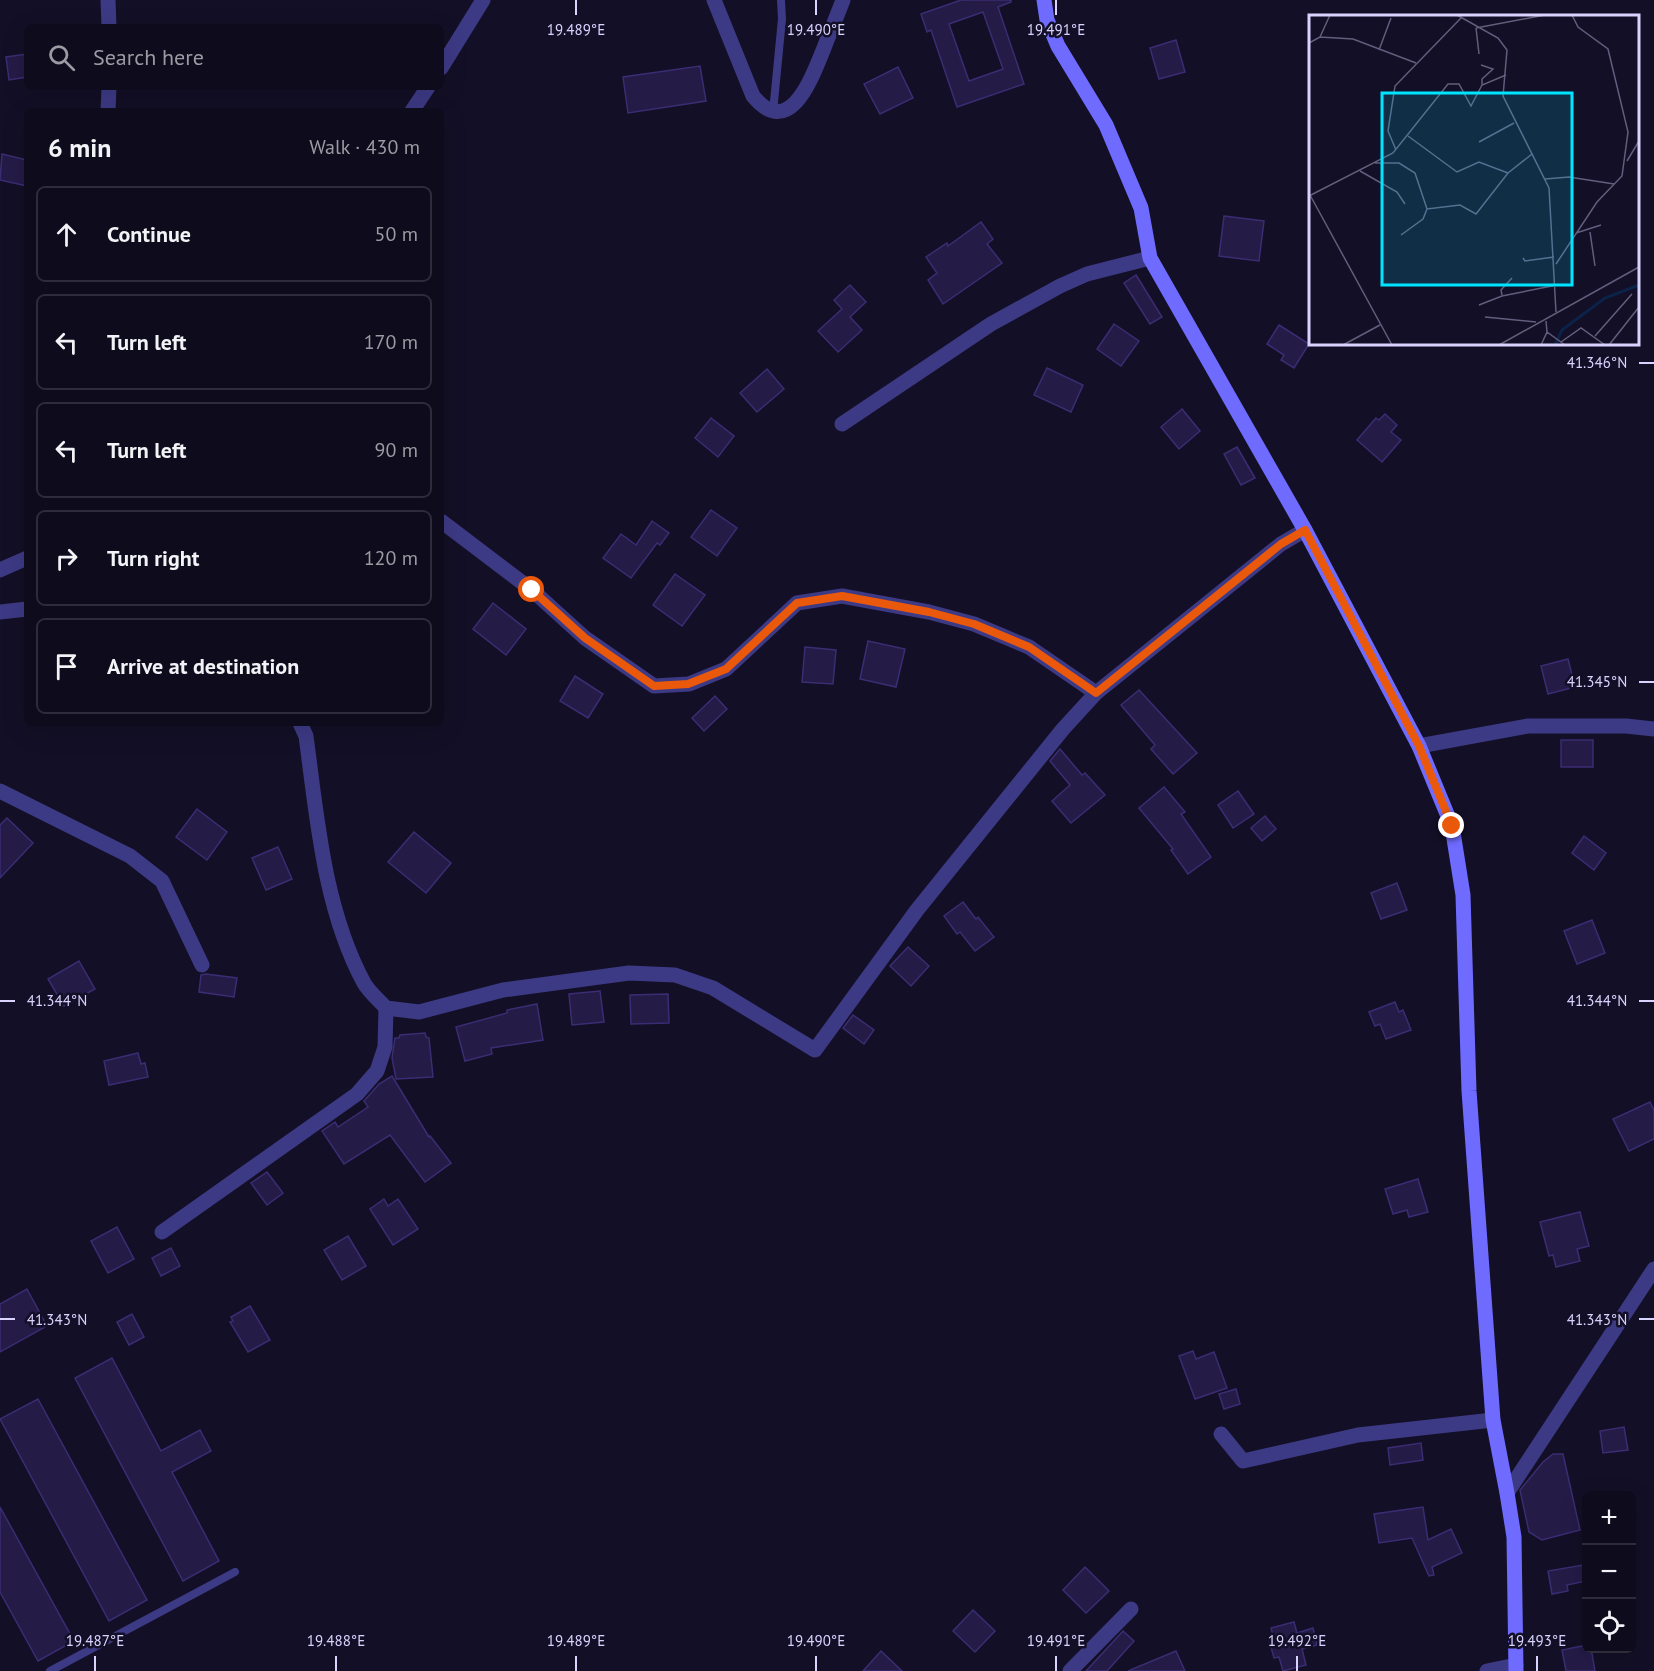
<!DOCTYPE html>
<html lang="en">
<head>
<meta charset="utf-8">
<style>
  :root { --surface:#0e0b1c; --page:#171425; --text:#f1f3f6; --muted:#9b9ba3; --line:#2e2b3b }
  body { margin:0; font-family:"PT Sans",sans-serif; background:var(--page); color:var(--text) }
  .controls { position:absolute; right:18px; bottom:18px; display:grid; overflow:hidden; border-radius:9px; box-shadow:0 6px 24px #0002 }
  .controls button { width:54px; height:54px; display:grid; place-items:center; padding:0; border:0; border-bottom:2px solid var(--line); background:var(--surface); color:var(--text); font:30px sans-serif }
  .stop { position:absolute; width:18px; height:18px; margin:-14px; border:4px solid #ea580c; border-radius:50%; background:#fff }
  .stop.end { background:#ea580c; border-color:#fff; box-shadow:0 2px 6px #0008 }
  .list { margin:0; padding:0; list-style:none }
  h2 { display:flex; justify-content:space-between; align-items:center; height:78px; margin:0; padding:0 24px; font-size:26px }
  h2 small { font-size:20px; font-weight:400; color:var(--muted) }
  .list li { display:grid; grid-template-columns:39px 1fr auto; gap:18px; align-items:center; box-sizing:border-box; height:96px; margin:0 12px 12px; padding:0 12px; border:2px solid var(--line); border-radius:9px }
  .list b { display:block; font-size:22px; white-space:nowrap }
  .list em { font-size:20px; font-style:normal; color:var(--muted) }
  .icon { flex:none; width:33px; height:33px; fill:none; stroke:currentColor; stroke-width:2; stroke-linecap:round; stroke-linejoin:round }
  .map { position:relative; flex:none; width:1654px; height:1671px; overflow:hidden }
  .search { position:absolute; background:var(--surface); box-shadow:0 6px 24px #0002; left:24px; top:24px; width:420px; height:66px; display:flex; align-items:center; gap:15px; box-sizing:border-box; padding:0 21px; border-radius:9px; color:var(--muted); font-size:22px }
  .panel { position:absolute; background:var(--surface); box-shadow:0 6px 24px #0002; left:24px; top:108px; width:420px; height:618px; border-radius:9px }
  .map>svg:first-child { display:block }
</style>
</head>
<body>
<div class="map">
<svg width="1654" height="1671" viewBox="0 0 1654 1671">
  <rect width="100%" height="100%" fill="#130f26"/>
  <g fill="#241b47" stroke="#3b2d73" stroke-width="1.5" fill-rule="evenodd">
    <path d="M 961,0 L 1011,0 L 1011,2 L 998,7 L 1024,84 L 957,107 L 931,30 L 927,32 L 921,14 ZM 983,12 L 1003,69 L 969,81 L 949,24 Z"/>
    <path d="M 1176,40 L 1185,72 L 1159,79 L 1150,48 Z"/>
    <path d="M 27,54 L 27,77 L 9,80 L 6,57 Z"/>
    <path d="M 700,66 L 706,101 L 628,113 L 623,77 Z"/>
    <path d="M 898,67 L 913,98 L 880,114 L 864,84 Z"/>
    <path d="M 2,154 L 27,160 L 27,186 L 0,180 Z"/>
    <path d="M 1224,216 L 1264,221 L 1259,261 L 1219,256 Z"/>
    <path d="M 981,222 L 993,239 L 987,244 L 1002,263 L 943,304 L 928,280 L 937,273 L 926,257 L 947,243 L 948,246 Z"/>
    <path d="M 1136,275 L 1162,317 L 1150,324 L 1124,283 Z"/>
    <path d="M 850,285 L 866,302 L 850,317 L 862,330 L 838,352 L 818,331 L 842,309 L 834,300 Z"/>
    <path d="M 1114,324 L 1139,341 L 1121,366 L 1097,349 Z"/>
    <path d="M 1279,325 L 1309,344 L 1294,368 L 1281,360 L 1284,355 L 1267,344 Z"/>
    <path d="M 1047,368 L 1083,385 L 1071,412 L 1034,395 Z"/>
    <path d="M 767,369 L 784,389 L 757,412 L 740,393 Z"/>
    <path d="M 1182,409 L 1200,431 L 1179,449 L 1161,427 Z"/>
    <path d="M 1385,414 L 1397,425 L 1391,432 L 1401,440 L 1382,462 L 1357,440 L 1376,418 L 1379,420 Z"/>
    <path d="M 711,418 L 734,436 L 718,457 L 695,438 Z"/>
    <path d="M 1237,447 L 1255,478 L 1241,485 L 1224,454 Z"/>
    <path d="M 711,510 L 737,528 L 717,556 L 691,537 Z"/>
    <path d="M 652,521 L 669,533 L 660,545 L 657,543 L 631,578 L 603,558 L 621,534 L 636,545 Z"/>
    <path d="M 675,574 L 705,595 L 682,626 L 653,605 Z"/>
    <path d="M 493,603 L 526,629 L 506,655 L 473,629 Z"/>
    <path d="M 868,641 L 905,649 L 896,687 L 860,679 Z"/>
    <path d="M 805,647 L 836,650 L 833,684 L 802,682 Z"/>
    <path d="M 1568,659 L 1575,687 L 1548,694 L 1541,666 Z"/>
    <path d="M 575,676 L 603,694 L 588,718 L 560,701 Z"/>
    <path d="M 1139,690 L 1197,753 L 1173,774 L 1151,749 L 1155,745 L 1121,705 Z"/>
    <path d="M 715,696 L 727,709 L 704,731 L 692,718 Z"/>
    <rect x="1561" y="740" width="32" height="27"/>
    <path d="M 1060,749 L 1082,775 L 1085,773 L 1105,795 L 1071,823 L 1052,801 L 1070,785 L 1050,761 Z"/>
    <path d="M 1164,787 L 1185,812 L 1181,814 L 1211,857 L 1188,874 L 1171,850 L 1173,849 L 1139,808 Z"/>
    <path d="M 1238,791 L 1254,814 L 1233,828 L 1218,805 Z"/>
    <path d="M 197,809 L 227,832 L 207,860 L 176,837 Z"/>
    <path d="M 1265,816 L 1276,829 L 1262,841 L 1251,828 Z"/>
    <path d="M 7,818 L 33,843 L 0,878 L 0,825 Z"/>
    <path d="M 414,832 L 451,863 L 426,893 L 388,862 Z"/>
    <path d="M 1584,836 L 1606,853 L 1594,870 L 1572,853 Z"/>
    <path d="M 278,847 L 292,879 L 266,890 L 252,858 Z"/>
    <path d="M 1397,883 L 1407,910 L 1381,919 L 1371,893 Z"/>
    <path d="M 963,902 L 976,919 L 978,917 L 994,937 L 975,951 L 960,932 L 957,934 L 944,916 Z"/>
    <path d="M 1592,920 L 1605,953 L 1577,964 L 1564,931 Z"/>
    <path d="M 908,947 L 929,966 L 911,986 L 890,966 Z"/>
    <path d="M 79,961 L 95,989 L 64,1006 L 48,979 Z"/>
    <path d="M 206,974 L 237,978 L 234,997 L 199,992 L 201,975 Z"/>
    <path d="M 600,991 L 604,1022 L 572,1025 L 569,994 Z"/>
    <path d="M 668,994 L 669,1023 L 631,1024 L 630,995 Z"/>
    <path d="M 1395,1002 L 1399,1012 L 1403,1010 L 1411,1030 L 1386,1039 L 1380,1024 L 1375,1026 L 1369,1012 Z"/>
    <path d="M 537,1004 L 543,1040 L 491,1048 L 492,1054 L 465,1061 L 456,1027 L 507,1013 L 507,1010 Z"/>
    <path d="M 853,1015 L 874,1030 L 864,1044 L 843,1028 Z"/>
    <path d="M 425,1033 L 426,1037 L 429,1038 L 433,1077 L 396,1079 L 392,1058 L 395,1038 L 399,1038 L 400,1035 Z"/>
    <path d="M 138,1053 L 141,1064 L 145,1063 L 148,1077 L 109,1085 L 104,1061 Z"/>
    <path d="M 392,1076 L 429,1137 L 430,1136 L 451,1163 L 425,1182 L 390,1135 L 344,1164 L 322,1131 L 335,1122 L 338,1127 L 368,1107 L 364,1101 L 379,1084 Z"/>
    <path d="M 1650,1102 L 1654,1110 L 1654,1139 L 1629,1151 L 1613,1119 Z"/>
    <path d="M 267,1172 L 283,1193 L 267,1205 L 251,1183 Z"/>
    <path d="M 1418,1179 L 1428,1212 L 1409,1217 L 1407,1210 L 1393,1214 L 1385,1189 Z"/>
    <path d="M 384,1199 L 388,1206 L 398,1199 L 418,1229 L 393,1245 L 370,1209 Z"/>
    <path d="M 1580,1212 L 1589,1246 L 1577,1249 L 1580,1261 L 1556,1267 L 1553,1255 L 1549,1256 L 1540,1222 Z"/>
    <path d="M 117,1227 L 134,1259 L 108,1273 L 91,1241 Z"/>
    <path d="M 348,1236 L 366,1266 L 342,1280 L 324,1250 Z"/>
    <path d="M 171,1248 L 180,1266 L 161,1276 L 152,1258 Z"/>
    <path d="M 27,1289 L 47,1326 L 0,1352 L 0,1304 Z"/>
    <path d="M 250,1306 L 270,1340 L 248,1352 L 230,1322 L 233,1321 L 231,1317 Z"/>
    <path d="M 132,1314 L 144,1337 L 129,1345 L 117,1322 Z"/>
    <path d="M 1193,1351 L 1196,1359 L 1214,1352 L 1227,1388 L 1195,1399 L 1179,1356 Z"/>
    <path d="M 112,1358 L 161,1451 L 200,1430 L 211,1451 L 172,1472 L 219,1561 L 183,1581 L 75,1378 Z"/>
    <path d="M 1236,1389 L 1240,1404 L 1224,1409 L 1219,1394 Z"/>
    <path d="M 38,1399 L 147,1600 L 109,1621 L 0,1419 Z"/>
    <path d="M 1624,1427 L 1628,1450 L 1603,1453 L 1600,1431 Z"/>
    <path d="M 1421,1443 L 1423,1460 L 1390,1465 L 1388,1448 Z"/>
    <path d="M 1553,1454 L 1563,1454 L 1580,1530 L 1542,1540 L 1529,1532 L 1520,1490 L 1543,1462 Z"/>
    <path d="M 0,1507 L 74,1641 L 38,1661 L 0,1592 Z"/>
    <path d="M 1423,1507 L 1428,1540 L 1451,1529 L 1462,1553 L 1432,1567 L 1434,1575 L 1429,1576 L 1412,1538 L 1379,1543 L 1374,1514 Z"/>
    <path d="M 1583,1565 L 1586,1581 L 1567,1585 L 1568,1591 L 1552,1594 L 1548,1571 Z"/>
    <path d="M 1085,1567 L 1109,1591 L 1086,1613 L 1063,1590 Z"/>
    <path d="M 973,1610 L 995,1631 L 975,1652 L 953,1631 Z"/>
    <path d="M 1294,1622 L 1297,1633 L 1313,1628 L 1317,1645 L 1302,1649 L 1306,1665 L 1283,1671 L 1279,1657 L 1274,1658 L 1269,1640 L 1274,1639 L 1271,1628 Z"/>
    <path d="M 1123,1631 L 1134,1641 L 1107,1671 L 1086,1671 Z"/>
    <path d="M 1587,1645 L 1587,1648 L 1591,1648 L 1595,1671 L 1566,1671 L 1562,1650 Z"/>
    <path d="M 881,1651 L 902,1671 L 863,1671 Z"/>
    <path d="M 1176,1651 L 1185,1671 L 1128,1671 Z"/>
  </g>
  <g fill="none" stroke-linecap="round" stroke-linejoin="round">
    <g stroke="#3d3a85" stroke-width="8">
      <path d="M 773,112 L 782,19 L 781,0"/>
      <path d="M 50,1671 L 235,1572"/>
    </g>
    <g stroke="#3d3a85" stroke-width="15">
      <path d="M 108,0 L 109,27"/>
      <path d="M 714,0 L 753,96 C 790,141 812,77 824,48 C 830,32 837,16 843,0"/>
      <path d="M 441,68 L 483,0"/>
      <path d="M 108,111 L 109,87"/>
      <path d="M 412,111 L 428,87"/>
      <path d="M 842,424 L 991,324 L 1060,286 L 1087,274 L 1150,258"/>
      <path d="M 441,521 L 532,590 L 585,638 L 654,686 L 689,684 L 726,669 L 797,603 L 842,596 L 929,612 L 974,624 L 1029,647 L 1096,693"/>
      <path d="M 0,570 L 27,558"/>
      <path d="M 0,612 L 27,609"/>
      <path d="M 300,723 L 306,736 C 317,818 324,909 364,983 C 369,992 379,1000 386,1008 L 419,1012 L 503,990 L 629,973 L 675,975 L 713,988 L 815,1050 L 917,910 L 1063,729 L 1096,693 L 1281,544 L 1305,530"/>
      <path d="M 1419,746 L 1528,726 L 1626,726 L 1654,729"/>
      <path d="M 0,791 L 130,856 L 162,881 L 202,965"/>
      <path d="M 162,1232 L 357,1094 L 377,1071 L 385,1047 L 386,1008"/>
      <path d="M 1221,1434 L 1243,1461 L 1358,1435 L 1493,1420"/>
      <path d="M 1507,1493 L 1654,1269"/>
      <path d="M 1070,1671 L 1131,1609"/>
      <path d="M 1487,1671 L 1516,1665"/>
    </g>
    <path stroke="#6f6bff" stroke-width="15" d="M 1044,0 L 1047,20 L 1058,46 L 1106,125 L 1141,208 L 1150,258 L 1305,530 L 1419,746 L 1452,826 L 1463,895 L 1469,1091 L 1493,1420 L 1507,1493 L 1514,1537 L 1516,1671"/>
  </g>
  <g fill="none" stroke-linecap="round" stroke-linejoin="round">
    <path stroke="#ea580c" stroke-width="8" d="M 532,590 L 585,638 L 654,686 L 688,684 L 726,669 L 797,603 L 842,596 L 929,612 L 974,624 L 1029,647 L 1096,693 L 1281,544 L 1305,530 L 1419,746 L 1452,826"/>
  </g>
  <path fill="none" stroke="#d9d4ff" stroke-width="2" d="M 576,0 L 576,15M 816,0 L 816,15M 1056,0 L 1056,15M 1639,363 L 1654,363M 1639,682 L 1654,682M 0,1001 L 15,1001M 1639,1001 L 1654,1001M 0,1319 L 15,1319M 1639,1319 L 1654,1319M 95,1656 L 95,1671M 336,1656 L 336,1671M 576,1656 L 576,1671M 816,1656 L 816,1671M 1056,1656 L 1056,1671M 1297,1656 L 1297,1671M 1537,1656 L 1537,1671"/>
  <g transform="translate(1309 15)">
    <rect width="330" height="330" fill="#130f26"/>
    <path fill="none" stroke="#0c2248" stroke-width="3" d="M 246,330 L 253,315 L 296,283 L 330,270"/>
    <path fill="none" stroke="#625e7d" stroke-width="1.5" d="M 148,0 L 189,23 L 198,35 L 194,81 L 240,173 L 247,297M 167,13 L 236,0M 167,13 L 170,39M 11,22 L 21,0M 0,28 L 11,22 L 44,24 L 107,48M 70,35 L 82,3M 172,50 L 184,54 L 173,64 L 173,70M 99,121 L 148,157 L 170,147 L 199,158M 170,127 L 205,108M 87,135 L 79,116 L 86,71 L 152,3M 318,146 L 330,126M 66,148 L 90,148 L 106,158 L 118,194 L 151,190 L 167,199 L 199,158 L 223,139M 51,156 L 88,177 L 96,189M 236,164 L 260,162 L 305,169M 1,180 L 83,330M 0,181 L 84,138 L 139,69 L 150,69 L 162,91 L 173,70 L 197,60M 281,217 L 286,251M 267,218 L 292,210M 92,220 L 114,204 L 118,194M 214,243 L 216,246 L 245,242M 247,249 L 288,187 L 313,161 L 319,117 L 299,34 L 269,12 L 263,0M 193,280 L 192,275 L 203,263M 170,290 L 193,281 L 248,270M 176,302 L 227,307M 238,317 L 256,330M 286,321 L 323,279M 252,327 L 272,313 L 296,330M 34,330 L 71,310M 190,330 L 330,252M 232,330 L 238,317 L 237,306M 300,330 L 330,292"/>
    <path fill="#00e5ff" fill-opacity="0.15" stroke="#00e5ff" stroke-width="3" d="M 73,78 L 263,78 L 263,270 L 73,270 Z"/>
    <rect width="330" height="330" fill="none" stroke="#d9d4ff" stroke-width="3"/>
  </g>
  <g font-size="15" text-anchor="middle" fill="#d9d4ff" stroke="#130f26" stroke-width="5" stroke-linejoin="round" paint-order="stroke">
    <text x="576" y="35">19.489°E</text>
    <text x="816" y="35">19.490°E</text>
    <text x="1056" y="35">19.491°E</text>
    <text x="1597" y="368">41.346°N</text>
    <text x="1597" y="687">41.345°N</text>
    <text x="57" y="1006">41.344°N</text>
    <text x="1597" y="1006">41.344°N</text>
    <text x="57" y="1325">41.343°N</text>
    <text x="1597" y="1325">41.343°N</text>
    <text x="95" y="1646">19.487°E</text>
    <text x="336" y="1646">19.488°E</text>
    <text x="576" y="1646">19.489°E</text>
    <text x="816" y="1646">19.490°E</text>
    <text x="1056" y="1646">19.491°E</text>
    <text x="1297" y="1646">19.492°E</text>
    <text x="1537" y="1646">19.493°E</text>
  </g>
</svg>
<div class="controls">
<button>+</button>
<button>−</button>
<button><svg class="icon" aria-label="locate" viewBox="0 0 24 24"><circle cx="12" cy="12" r="6"/><path d="M12 2v4M12 18v4M2 12h4M18 12h4"/></svg></button>
</div>
<div class="stop" style="left:532px;top:590px"></div>
<div class="stop end" style="left:1452px;top:826px"></div>
<div class="search"><svg class="icon" aria-label="search" viewBox="0 0 24 24"><circle cx="10" cy="10" r="6"/><path d="M15 15l6 6"/></svg>Search here</div>
<section class="panel">
<h2>6 min<small>Walk · 430 m</small></h2>
<ul class="list">
<li><svg class="icon" aria-label="ahead" viewBox="0 0 24 24"><path d="M12 20V5M6 11l6-6 6 6"/></svg><div><b>Continue</b></div><em>50 m</em></li>
<li><svg class="icon" aria-label="left" viewBox="0 0 24 24"><path d="M17 20v-9H6M10 6l-5 5 5 5"/></svg><div><b>Turn left</b></div><em>170 m</em></li>
<li><svg class="icon" aria-label="left" viewBox="0 0 24 24"><path d="M17 20v-9H6M10 6l-5 5 5 5"/></svg><div><b>Turn left</b></div><em>90 m</em></li>
<li><svg class="icon" aria-label="right" viewBox="0 0 24 24"><path d="M7 20v-9h11M14 6l5 5-5 5"/></svg><div><b>Turn right</b></div><em>120 m</em></li>
<li><svg class="icon" aria-label="arrive" viewBox="0 0 24 24"><path d="M6 21V4h12l-3 4 3 4H6"/></svg><div><b>Arrive at destination</b></div></li>
</ul>
</section>
</div>
</body>
</html>
